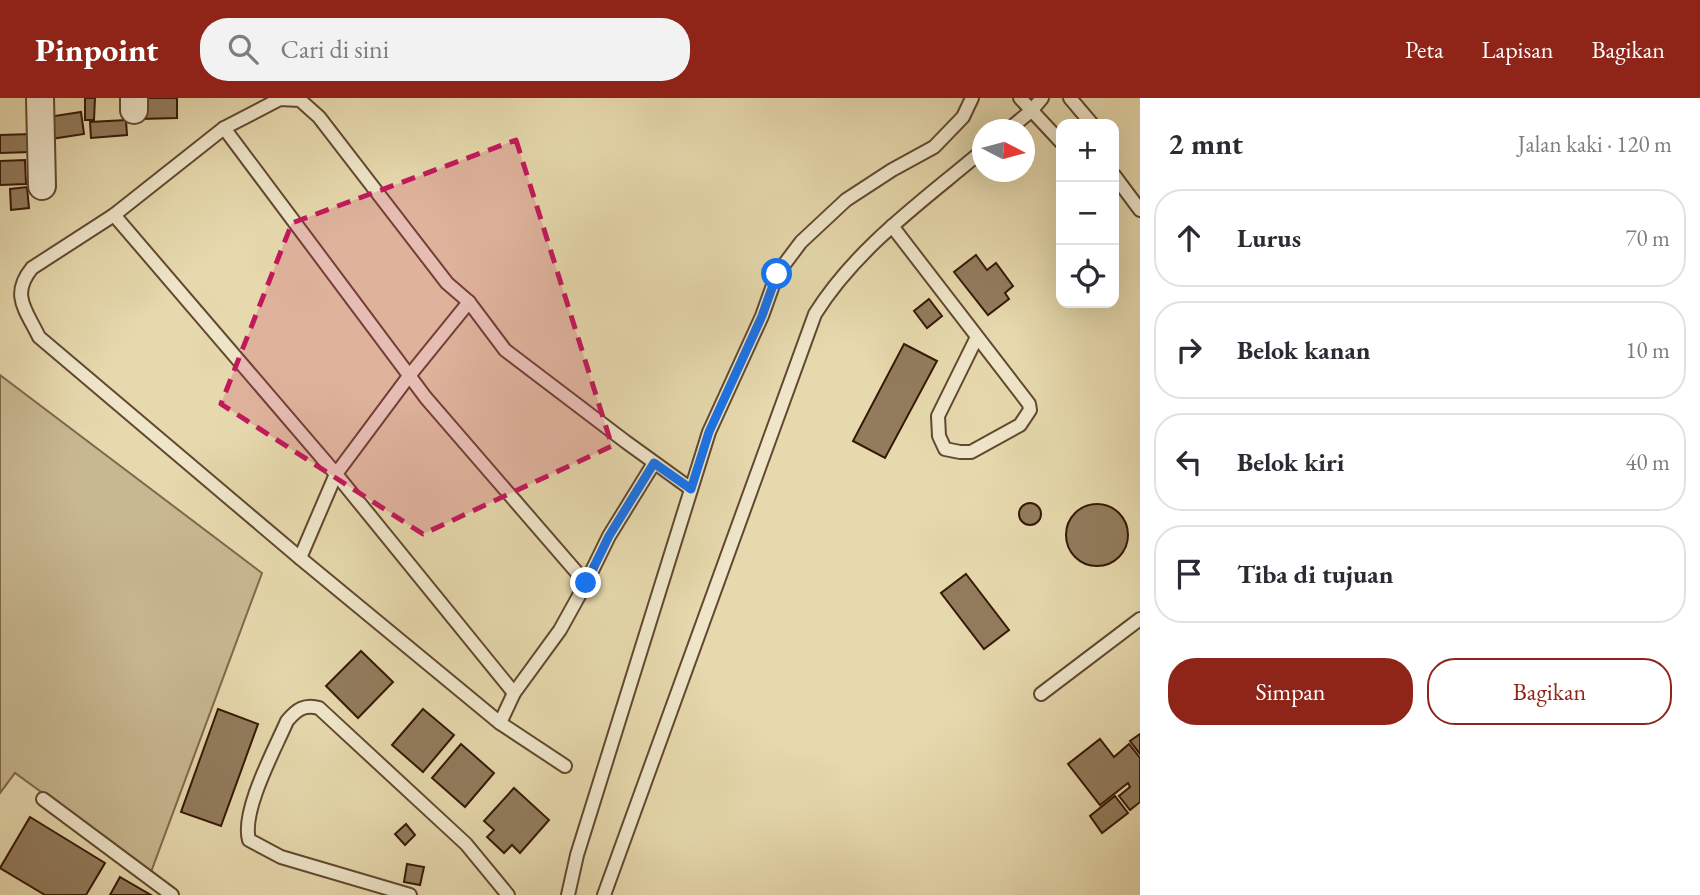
<!DOCTYPE html>
<html lang="id">
<head>
<meta charset="utf-8">
<style>
  :root { --surface:#fff; --page:#f2f2f3; --text:#2b2b33; --muted:#7c7c81; --line:#e1e1e2; --accent:#8f2418 }
  body { margin:0; font-family:"EB Garamond",serif; background:var(--page); color:var(--text) }
  .controls { position:absolute; right:21px; top:21px; display:grid; overflow:hidden; border-radius:14px; box-shadow:0 7px 28px #0002 }
  .controls button { width:63px; height:63px; display:grid; place-items:center; padding:0; border:0; border-bottom:2px solid var(--line); background:var(--surface); color:var(--text); font:35px sans-serif }
  .compass { position:absolute; left:972px; top:21px; width:63px; height:63px; border-radius:50%; background:var(--surface); box-shadow:0 7px 28px #0002; rotate:96deg }
  .stop { position:absolute; width:21px; height:21px; margin:-16px; border:5px solid #1a73e8; border-radius:50%; background:#fff }
  .stop.end { background:#1a73e8; border-color:#fff; box-shadow:0 2px 7px #0008 }
  .list { margin:0; padding:0; list-style:none }
  h2 { display:flex; justify-content:space-between; align-items:center; height:91px; margin:0; padding:0 28px; font-size:30px }
  h2 small { font-size:23px; font-weight:400; color:var(--muted) }
  .list li { display:grid; grid-template-columns:46px 1fr auto; gap:21px; align-items:center; box-sizing:border-box; height:98px; margin:0 14px 14px; padding:0 14px; border:2px solid var(--line); border-radius:28px }
  .list b { display:block; font-size:26px; white-space:nowrap }
  .list em { font-size:23px; font-style:normal; color:var(--muted) }
  .actions { display:flex; gap:14px; padding:21px 28px }
  .actions a { flex:1; padding:16px 0; border:2px solid var(--accent); border-radius:28px; text-align:center; font-size:24px; color:var(--accent) }
  .actions .main { background:var(--accent); color:#fff }
  .icon { flex:none; width:38px; height:38px; fill:none; stroke:currentColor; stroke-width:2; stroke-linecap:round; stroke-linejoin:round }
  .map { position:relative; flex:none; width:1140px; height:797px; overflow:hidden }
  header { display:flex; align-items:center; gap:42px; box-sizing:border-box; height:98px; padding:0 35px; background:var(--accent); color:#fff }
  header strong { font-size:33px }
  nav { display:flex; gap:38px; margin-inline-start:auto; font-size:24px }
  .search { width:490px; height:63px; background:var(--page); display:flex; align-items:center; gap:18px; box-sizing:border-box; padding:0 24px; border-radius:28px; color:var(--muted); font-size:26px }
  main { display:flex }
  aside { flex:1; background:var(--surface) }
  .map>svg:first-child { display:block }
</style>
</head>
<body>
<header>
<strong>Pinpoint</strong>
<div class="search"><svg class="icon" aria-label="search" viewBox="0 0 24 24"><circle cx="10" cy="10" r="6"/><path d="M15 15l6 6"/></svg>Cari di sini</div>
<nav><a>Peta</a><a>Lapisan</a><a>Bagikan</a></nav>
</header>
<main>
<div class="map">
<svg width="1140" height="797" viewBox="0 0 1140 797">
  <rect width="100%" height="100%" fill="#e6d9ad"/>
  <filter id="stains"><feTurbulence type="fractalNoise" baseFrequency=".00286" numOctaves="4"/><feColorMatrix values="0 0 0 0 .2 0 0 0 0 .09 0 0 0 0 .02 0 0 0 .5 -.17"/></filter>
  <radialGradient id="worn" r=".72"><stop offset=".6" stop-color="#630" stop-opacity="0"/><stop offset="1" stop-color="#630" stop-opacity=".3"/></radialGradient>
  <path fill="#c8b891" stroke="#7f684c" stroke-width="2" d="M 0,277 L 262,475 L 151,774 L 15,675 L 0,695 Z"/>
  <g fill="#927c5d" stroke="#361706" stroke-width="2">
    <path d="M 85,0 L 95,0 L 94,22 L 85,22 Z"/>
    <path d="M 140,0 L 177,0 L 177,20 L 141,21 Z"/>
    <path d="M 81,14 L 84,36 L 51,41 L 48,19 Z"/>
    <path d="M 126,22 L 127,37 L 91,40 L 90,24 Z"/>
    <path d="M 31,36 L 31,54 L 0,55 L 0,37 Z"/>
    <path d="M 25,62 L 26,86 L 0,87 L 0,63 Z"/>
    <path d="M 27,89 L 29,110 L 11,112 L 10,91 Z"/>
    <path d="M 976,157 L 987,172 L 996,165 L 1013,188 L 1005,195 L 1009,201 L 988,217 L 954,174 Z"/>
    <path d="M 929,201 L 942,218 L 927,230 L 914,213 Z"/>
    <path d="M 904,246 L 937,263 L 885,360 L 853,343 Z"/>
    <circle cx="1030" cy="416" r="11"/>
    <circle cx="1097" cy="437" r="31"/>
    <path d="M 966,476 L 1009,532 L 984,551 L 941,495 Z"/>
    <path d="M 361,553 L 393,584 L 358,620 L 326,588 Z"/>
    <path d="M 218,611 L 258,626 L 221,728 L 181,714 Z"/>
    <path d="M 423,611 L 454,637 L 423,674 L 392,647 Z"/>
    <path d="M 1140,636 L 1140,656 L 1130,643 Z"/>
    <path d="M 1100,641 L 1114,659 L 1129,646 L 1140,660 L 1140,704 L 1130,712 L 1119,698 L 1130,689 L 1128,685 L 1100,707 L 1068,666 Z"/>
    <path d="M 461,646 L 494,675 L 465,709 L 432,680 Z"/>
    <path d="M 514,690 L 549,722 L 520,755 L 512,747 L 504,755 L 487,739 L 494,732 L 484,723 Z"/>
    <path d="M 1115,698 L 1128,715 L 1102,735 L 1090,718 Z"/>
    <path d="M 30,719 L 105,765 L 86,797 L 45,797 L 0,770 Z"/>
    <path d="M 406,726 L 415,737 L 405,747 L 395,736 Z"/>
    <path d="M 407,766 L 424,769 L 420,787 L 404,784 Z"/>
    <path d="M 120,779 L 151,797 L 110,797 Z"/>
  </g>
  <g fill="none" stroke-linecap="round" stroke-linejoin="round">
    <g stroke="#624830" stroke-width="16">
      <g id="lane">
        <path d="M 1020,0 L 1061,44"/>
        <path d="M 1070,0 L 1092,26"/>
        <path d="M 224,30 L 426,300 L 586,485"/>
        <path d="M 1008,32 L 1031,13 L 1042,0"/>
        <path d="M 1114,77 L 1140,112"/>
        <path d="M 114,117 L 336,376 L 514,595"/>
        <path d="M 892,128 L 1029,306 L 1030,312 L 1020,327 L 971,354 L 960,354 L 945,351 L 939,338 L 938,318 L 977,239"/>
        <path d="M 300,460 L 336,376 L 409,278 L 469,204"/>
        <path d="M 1041,596 L 1140,521"/>
        <path d="M 500,625 L 514,595 L 560,532 L 586,485 L 609,438 L 654,365"/>
        <path d="M 565,668 L 500,625 L 300,460 L 39,239 C 26,212 10,197 32,170 L 114,117 L 224,30 L 280,1 L 300,2 L 319,19 L 447,185 L 469,204 L 505,252 L 626,344 L 691,391"/>
        <path d="M 43,701 L 172,797"/>
        <path d="M 410,797 L 281,759 L 249,742 C 241,713 275,651 287,623 C 297,611 305,606 319,610 L 466,746 L 508,797"/>
        <path d="M 568,797 L 577,757 L 709,334 L 762,218 L 777,176 L 801,144 L 846,102 L 892,72 L 934,49 L 963,19 L 972,0"/>
        <path d="M 604,797 L 815,216 C 857,149 923,103 982,53"/>
      </g>
    </g>
    <g stroke="#624830" stroke-width="30">
      <g id="street">
        <path d="M 40,0 L 42,88"/>
        <path d="M 134,12 L 134,0"/>
      </g>
    </g>
    <use href="#lane" stroke="#efe6ca" stroke-width="12"/>
    <use href="#street" stroke="#efe6ca" stroke-width="26"/>
  </g>
  <g fill="none" stroke-linecap="round" stroke-linejoin="round">
    <path stroke="#1a73e8" stroke-width="9" d="M 586,485 L 609,438 L 654,365 L 691,391 L 709,334 L 762,218 L 777,176"/>
  </g>
  <path fill="#c2185b" fill-opacity="0.2" stroke="#c2185b" stroke-width="5" stroke-dasharray="14 9" stroke-linejoin="round" d="M 516,42 L 612,348 L 423,436 L 221,306 L 292,125 Z"/>
  <rect width="100%" height="100%" filter="url(#stains)"/>
  <rect width="100%" height="100%" fill="url(#worn)"/>
</svg>
<div class="controls">
<button>+</button>
<button>−</button>
<button><svg class="icon" aria-label="locate" viewBox="0 0 24 24"><circle cx="12" cy="12" r="6"/><path d="M12 2v4M12 18v4M2 12h4M18 12h4"/></svg></button>
</div>
<svg class="compass" viewBox="-18 -18 36 36"><path d="M0-13l5 13h-10z" fill="#e53935"/><path d="M0 13l5-13h-10z" fill="#7c7c81"/></svg>
<div class="stop" style="left:777px;top:176px"></div>
<div class="stop end" style="left:586px;top:485px"></div>
</div>
<aside>
<h2>2 mnt<small>Jalan kaki · 120 m</small></h2>
<ul class="list">
<li><svg class="icon" aria-label="ahead" viewBox="0 0 24 24"><path d="M12 20V5M6 11l6-6 6 6"/></svg><div><b>Lurus</b></div><em>70 m</em></li>
<li><svg class="icon" aria-label="right" viewBox="0 0 24 24"><path d="M7 20v-9h11M14 6l5 5-5 5"/></svg><div><b>Belok kanan</b></div><em>10 m</em></li>
<li><svg class="icon" aria-label="left" viewBox="0 0 24 24"><path d="M17 20v-9H6M10 6l-5 5 5 5"/></svg><div><b>Belok kiri</b></div><em>40 m</em></li>
<li><svg class="icon" aria-label="arrive" viewBox="0 0 24 24"><path d="M6 21V4h12l-3 4 3 4H6"/></svg><div><b>Tiba di tujuan</b></div></li>
</ul>
<div class="actions"><a class="main">Simpan</a><a>Bagikan</a></div>
</aside>
</main>
</body>
</html>
